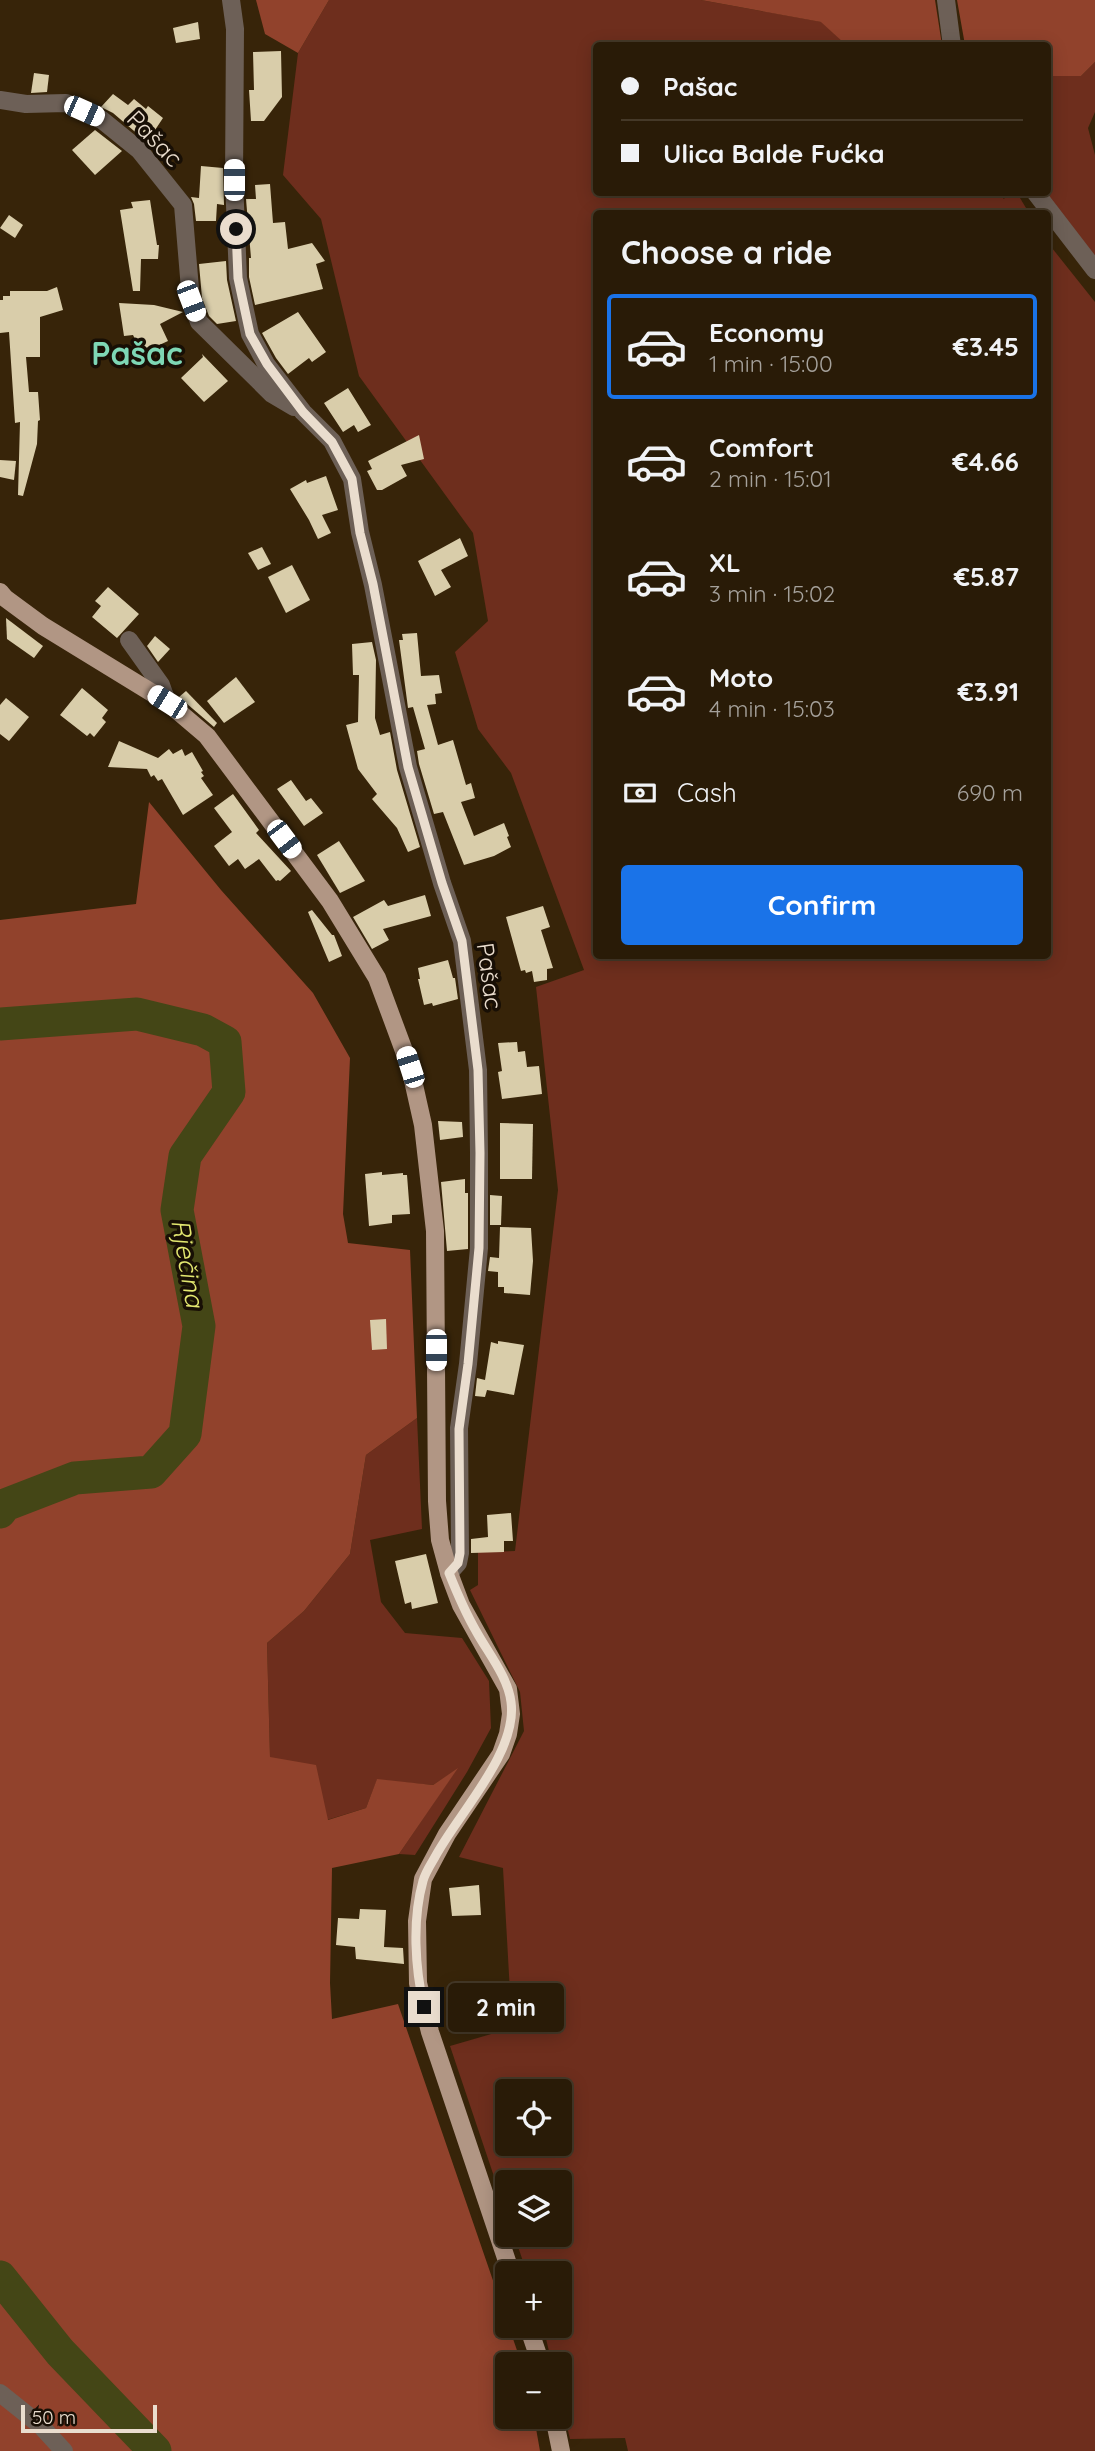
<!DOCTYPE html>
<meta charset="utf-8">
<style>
body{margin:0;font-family:Quicksand,sans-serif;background:#352815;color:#f1f3f6;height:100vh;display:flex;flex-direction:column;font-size:26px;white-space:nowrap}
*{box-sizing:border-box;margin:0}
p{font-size:23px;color:#a5a19b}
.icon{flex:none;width:38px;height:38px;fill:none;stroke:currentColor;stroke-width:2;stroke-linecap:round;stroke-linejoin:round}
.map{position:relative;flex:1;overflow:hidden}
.drawer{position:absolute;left:593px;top:210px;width:458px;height:749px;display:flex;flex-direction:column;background:#291b07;border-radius:7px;box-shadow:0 4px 18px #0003,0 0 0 2px #453928}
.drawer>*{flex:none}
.hud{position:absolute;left:593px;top:42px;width:458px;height:154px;border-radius:7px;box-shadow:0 4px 18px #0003,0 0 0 2px #453928;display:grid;align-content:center;height:154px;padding:0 28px;background:#291b07}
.tools{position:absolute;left:495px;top:2079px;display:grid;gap:14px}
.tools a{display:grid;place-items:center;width:77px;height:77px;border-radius:7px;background:#291b07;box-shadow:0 4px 18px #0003,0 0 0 2px #453928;font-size:35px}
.scale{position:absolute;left:21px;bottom:18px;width:136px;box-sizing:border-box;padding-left:7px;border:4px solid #eaddce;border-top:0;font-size:19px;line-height:24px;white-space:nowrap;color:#eaddce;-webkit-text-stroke:5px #180f05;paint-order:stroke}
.end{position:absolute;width:32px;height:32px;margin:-16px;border:9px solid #eaddce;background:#111;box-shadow:0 0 0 4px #111}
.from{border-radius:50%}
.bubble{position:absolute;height:49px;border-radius:7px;background:#291b07;box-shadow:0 4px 18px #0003,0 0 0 2px #453928;font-size:23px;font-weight:700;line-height:49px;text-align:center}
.car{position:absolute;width:21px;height:42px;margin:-21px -10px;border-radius:9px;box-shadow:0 0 5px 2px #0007;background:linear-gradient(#fff 24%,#345 0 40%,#fff 0 76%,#345 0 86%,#fff 0)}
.hud b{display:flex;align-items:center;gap:24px;height:66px;font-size:26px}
.hud b+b{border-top:2px solid #453928}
.hud i{width:18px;height:18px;background:#f1f3f6}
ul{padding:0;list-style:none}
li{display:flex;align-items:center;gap:21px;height:105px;margin:0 14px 10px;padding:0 14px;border:4px solid transparent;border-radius:7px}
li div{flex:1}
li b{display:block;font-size:26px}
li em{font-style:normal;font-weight:700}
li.current{border-color:#1a73e8}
li>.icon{width:63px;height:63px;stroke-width:1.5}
h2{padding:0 28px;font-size:32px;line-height:84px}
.pay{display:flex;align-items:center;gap:18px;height:77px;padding:0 28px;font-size:26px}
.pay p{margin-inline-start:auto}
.primary-button{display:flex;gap:14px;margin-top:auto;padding:14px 28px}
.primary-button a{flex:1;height:80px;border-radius:7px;background:#1a73e8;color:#fff;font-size:28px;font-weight:700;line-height:80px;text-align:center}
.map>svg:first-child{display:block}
</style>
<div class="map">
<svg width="1095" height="2451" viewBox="0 0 1095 2451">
<rect width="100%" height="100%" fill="#372409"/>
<g fill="#6e2e1d" fill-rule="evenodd">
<path d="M 329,0 L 701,0 L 822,22 L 846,45 L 597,46 L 597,192 L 997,192 L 1004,199 L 1008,193 L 1017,193 L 1029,213 L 597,214 L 597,956 L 1048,956 L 1048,243 L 1095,302 L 1095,2451 L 628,2451 L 625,2438 L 570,2439 L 560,2397 L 560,2364 L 552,2364 L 543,2326 L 560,2326 L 560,2273 L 527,2273 L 514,2235 L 560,2235 L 560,2182 L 508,2182 L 507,2215 L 450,2046 L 512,2028 L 503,1868 L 459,1857 L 524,1731 L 520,1692 L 470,1590 L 478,1585 L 478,1552 L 515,1551 L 558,1190 L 536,987 L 584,970 L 511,773 L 478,729 L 455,652 L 488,621 L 473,533 L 359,376 L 321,219 L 283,175 L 298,53 ZM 508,2091 L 560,2091 L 560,2144 L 508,2144 Z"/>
<path d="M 1095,62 L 1095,112 L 1088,128 L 1095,155 L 1095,256 L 1046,193 L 1048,192 L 1048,76 L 1081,76 Z"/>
<path d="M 417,1418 L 422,1529 L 370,1540 L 381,1602 L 405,1633 L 462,1638 L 489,1681 L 491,1728 L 467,1772 L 415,1855 L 399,1854 L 456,1770 L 433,1785 L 377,1780 L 366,1808 L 327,1820 L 270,1758 L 267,1643 L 304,1611 L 350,1554 L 366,1455 Z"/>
</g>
<g fill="#91422c">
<path d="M 256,0 L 329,0 L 298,53 L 265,34 Z"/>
<path d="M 701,0 L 935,0 L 942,45 L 846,45 L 821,22 Z"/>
<path d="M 957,0 L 1095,0 L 1095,62 L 1081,76 L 1048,76 L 1048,46 L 965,45 Z"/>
<path d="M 149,802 L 221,890 L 313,993 L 350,1058 L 343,1214 L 348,1243 L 410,1250 L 417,1418 L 366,1455 L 350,1554 L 304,1611 L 267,1643 L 270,1757 L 316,1765 L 328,1820 L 366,1808 L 377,1779 L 433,1785 L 458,1768 L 399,1854 L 332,1868 L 330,1983 L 332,2019 L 398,2004 L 521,2362 L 521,2364 L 508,2364 L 508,2417 L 534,2417 L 540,2451 L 0,2451 L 0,920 L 136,904 Z"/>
</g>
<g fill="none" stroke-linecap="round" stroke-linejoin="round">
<g stroke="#444616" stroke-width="33">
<path d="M 0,1024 L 137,1014 L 203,1030 L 225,1042 L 229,1092 L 185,1156 L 177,1210 L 199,1326 L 185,1434 L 151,1472 L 75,1478 L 5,1505 L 0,1512"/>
<path d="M 0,2277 L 60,2352 L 155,2451"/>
</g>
</g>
<g fill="#d9cdaa">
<path d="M 198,22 L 200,39 L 176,43 L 173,28 Z"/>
<path d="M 281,51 L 282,97 L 264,121 L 251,121 L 249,90 L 254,90 L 253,52 Z"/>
<path d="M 34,73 L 49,75 L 47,92 L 31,93 Z"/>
<path d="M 113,94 L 128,105 L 134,99 L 146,109 L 148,106 L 163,118 L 147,142 L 113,113 L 101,107 Z"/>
<path d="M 95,130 L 122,151 L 95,175 L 72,150 Z"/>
<path d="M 201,166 L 223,168 L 224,205 L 217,204 L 216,221 L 196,221 L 194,204 L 191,197 L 199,198 Z"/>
<path d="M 270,184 L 273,223 L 285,222 L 288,249 L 312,243 L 325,261 L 316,264 L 323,289 L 255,305 L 249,277 L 249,258 L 251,258 L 246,199 L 256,199 L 255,185 Z"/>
<path d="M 150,200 L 157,245 L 159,245 L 158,259 L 141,259 L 140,291 L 133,291 L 120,210 L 133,208 L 131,202 Z"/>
<path d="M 9,215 L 23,225 L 15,238 L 0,228 Z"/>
<path d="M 226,261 L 227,280 L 236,321 L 217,324 L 209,316 L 202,298 L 199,264 Z"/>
<path d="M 57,287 L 63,310 L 40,317 L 40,357 L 26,357 L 29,392 L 38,392 L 40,420 L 38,421 L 37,444 L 23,496 L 18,495 L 20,422 L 15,423 L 9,332 L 0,333 L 0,300 L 3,300 L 3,296 L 10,296 L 10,291 L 47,291 Z"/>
<path d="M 119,303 L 154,305 L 183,312 L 160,324 L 168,341 L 142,353 L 133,335 L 124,336 Z"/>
<path d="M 298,312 L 326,352 L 312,362 L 309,358 L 288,374 L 276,358 L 262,333 Z"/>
<path d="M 202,354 L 228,381 L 204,402 L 181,378 L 203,357 Z"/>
<path d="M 348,388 L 371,425 L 358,432 L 354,425 L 343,432 L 324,403 Z"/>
<path d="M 419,435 L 424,459 L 401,465 L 407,476 L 382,490 L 377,490 L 367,471 L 372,469 L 368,461 Z"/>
<path d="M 0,460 L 16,461 L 14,480 L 0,477 Z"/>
<path d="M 326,476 L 338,510 L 322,515 L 331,533 L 318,539 L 309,520 L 290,489 L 306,480 L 307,483 Z"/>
<path d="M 460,538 L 468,556 L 441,570 L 451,587 L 435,596 L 418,561 Z"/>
<path d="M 262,547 L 271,564 L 258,570 L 248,553 Z"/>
<path d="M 292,565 L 310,600 L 286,613 L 268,577 Z"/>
<path d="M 108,587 L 139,614 L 117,638 L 92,617 L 101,606 L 95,601 Z"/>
<path d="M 6,618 L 43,646 L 34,658 L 7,639 Z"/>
<path d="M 417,633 L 421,676 L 439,675 L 442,693 L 435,694 L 436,704 L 427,705 L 438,745 L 453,740 L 466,785 L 471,783 L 475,798 L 461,802 L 474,836 L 504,823 L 509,836 L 507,837 L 511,847 L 494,856 L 464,865 L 443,812 L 434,814 L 419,764 L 417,751 L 425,749 L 413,707 L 408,708 L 399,640 L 403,640 L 402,634 Z"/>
<path d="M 155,636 L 170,649 L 158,662 L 147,646 Z"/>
<path d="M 372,642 L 376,660 L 375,718 L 380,735 L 390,732 L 397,770 L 420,847 L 408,852 L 397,828 L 372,799 L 377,794 L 358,769 L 346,725 L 358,722 L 359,675 L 353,675 L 352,644 Z"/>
<path d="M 236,677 L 255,702 L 224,723 L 207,701 Z"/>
<path d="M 82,688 L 108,710 L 102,718 L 106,722 L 94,737 L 90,733 L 87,736 L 60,715 Z"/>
<path d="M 186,691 L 217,723 L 214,727 L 179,697 Z"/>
<path d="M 6,698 L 29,717 L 9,741 L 0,734 L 0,705 Z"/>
<path d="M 119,741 L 158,758 L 169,749 L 173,754 L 182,749 L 185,756 L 192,752 L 203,771 L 201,772 L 204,776 L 201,778 L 213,795 L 183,815 L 162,779 L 158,781 L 154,775 L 151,777 L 147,769 L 108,767 Z"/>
<path d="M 291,780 L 306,801 L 311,798 L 323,813 L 304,826 L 277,789 Z"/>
<path d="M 233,794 L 259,830 L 256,833 L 291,871 L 280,881 L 278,880 L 276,881 L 259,859 L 245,869 L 238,859 L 229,866 L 214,846 L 232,832 L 214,808 Z"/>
<path d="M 339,841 L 365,881 L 340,893 L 317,855 Z"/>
<path d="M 425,895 L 431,916 L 383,929 L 389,940 L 372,949 L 353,917 L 384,900 L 388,906 Z"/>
<path d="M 543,906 L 550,927 L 541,930 L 553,968 L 547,969 L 547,980 L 534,982 L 532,971 L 526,973 L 525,970 L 521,971 L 506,917 Z"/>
<path d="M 312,910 L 332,935 L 334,935 L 342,956 L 329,962 L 308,912 Z"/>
<path d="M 448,960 L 453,978 L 455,978 L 458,999 L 433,1006 L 432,1003 L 424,1005 L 418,979 L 420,979 L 418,968 Z"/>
<path d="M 517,1042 L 518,1052 L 525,1051 L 527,1067 L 539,1066 L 542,1094 L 502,1099 L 498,1072 L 502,1071 L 498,1043 Z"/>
<path d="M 438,1121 L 462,1122 L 463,1137 L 440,1140 Z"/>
<path d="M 500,1123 L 533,1124 L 532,1179 L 500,1179 Z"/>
<path d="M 382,1172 L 382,1175 L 403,1173 L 403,1175 L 407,1175 L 410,1214 L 392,1215 L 392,1223 L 369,1226 L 365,1174 Z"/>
<path d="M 465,1179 L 465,1193 L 468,1193 L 468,1249 L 447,1251 L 441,1182 Z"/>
<path d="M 490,1195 L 502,1196 L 501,1225 L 490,1225 Z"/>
<path d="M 500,1227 L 531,1228 L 533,1261 L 530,1295 L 504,1293 L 504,1287 L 498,1287 L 498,1272 L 488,1271 L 490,1257 L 499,1258 Z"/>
<path d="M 386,1319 L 387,1349 L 372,1350 L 370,1320 Z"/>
<path d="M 498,1341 L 524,1345 L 514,1395 L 487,1390 L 485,1397 L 475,1396 L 477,1378 L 485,1380 L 491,1342 L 498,1344 Z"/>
<path d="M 511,1513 L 513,1541 L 504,1541 L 504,1552 L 471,1553 L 471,1539 L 488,1537 L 487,1515 Z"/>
<path d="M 426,1554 L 438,1603 L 412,1609 L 411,1602 L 405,1604 L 395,1561 Z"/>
<path d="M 479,1885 L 481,1915 L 452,1916 L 449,1888 Z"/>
<path d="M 360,1909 L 386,1910 L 384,1947 L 403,1948 L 404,1964 L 356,1959 L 355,1947 L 336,1945 L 338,1918 L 359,1919 Z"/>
<path d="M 483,1984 L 494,2012 L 467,2020 L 459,1990 Z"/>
</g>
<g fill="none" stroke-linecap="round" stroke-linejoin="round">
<g stroke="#6d6057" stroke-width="18">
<path d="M 231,0 L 235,29 L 234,180 L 238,278 L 250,334 L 266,364 L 303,412 L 332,441 L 352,479 L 360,532 L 373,585 L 408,767 L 442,883 L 462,941 L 478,1070 L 479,1153 L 479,1248 L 468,1364 L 459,1428 L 460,1553 L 458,1563 L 449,1573"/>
<path d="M 946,0 L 952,46"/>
<path d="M 0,100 L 26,104 L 66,103 L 102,120 L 139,150 L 183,205 L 191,301 L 199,322 L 272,394 L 294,407"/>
<path d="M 1035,192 L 1095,270"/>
<path d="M 129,640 L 161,685 L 167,702"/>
<path d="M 0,2393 L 40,2425 L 64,2451"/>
</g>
<g stroke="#b19684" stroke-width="18">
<path d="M 0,592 L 5,598 L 43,626 L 167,702 L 207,736 L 330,901 L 377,978 L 410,1067 L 423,1125 L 435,1231 L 437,1501 L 440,1540 L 449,1573 L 461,1605 L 508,1689 L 511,1714 L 508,1734 L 501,1754 L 447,1834 L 423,1879 L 417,1921 L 418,1983 L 430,2032 L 511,2273"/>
<path d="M 528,2326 L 541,2364"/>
<path d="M 554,2417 L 561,2451"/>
</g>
</g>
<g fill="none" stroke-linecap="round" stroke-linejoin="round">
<path stroke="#eaddce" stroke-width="9" d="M 236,229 L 238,278 L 250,334 L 267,364 L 303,412 L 332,442 L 352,479 L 360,533 L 373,584 L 408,767 L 442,883 L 462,941 L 478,1070 L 480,1153 L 479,1248 L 468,1364 L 459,1429 L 460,1553 L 458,1563 L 449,1573 C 457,1593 465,1612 476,1631 C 488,1653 508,1677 511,1702 C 518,1752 458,1814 435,1857 C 431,1864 425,1873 423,1881 C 412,1920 415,1968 424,2007"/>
</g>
<g text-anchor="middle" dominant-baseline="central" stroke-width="7" stroke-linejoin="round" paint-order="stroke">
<g font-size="24" fill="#eaddce" stroke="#180f05">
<text transform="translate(155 138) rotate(46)">Pašac</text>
<text transform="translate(490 976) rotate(82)">Pašac</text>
</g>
<g font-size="26" font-style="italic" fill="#e3e770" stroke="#180f05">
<text transform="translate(188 1263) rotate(80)">Rječina</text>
</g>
<g font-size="32" font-weight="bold" fill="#7ed7b5" stroke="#180f05">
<text x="137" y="353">Pašac</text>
</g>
</g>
</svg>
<div class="tools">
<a><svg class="icon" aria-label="locate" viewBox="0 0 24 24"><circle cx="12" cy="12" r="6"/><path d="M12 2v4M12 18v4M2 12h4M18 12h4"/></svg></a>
<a><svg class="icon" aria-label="layers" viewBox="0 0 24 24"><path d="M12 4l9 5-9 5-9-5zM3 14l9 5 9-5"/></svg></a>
<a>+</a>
<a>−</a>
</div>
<div class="scale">50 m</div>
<i class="end from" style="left:236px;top:229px"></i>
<i class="end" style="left:424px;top:2007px"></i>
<div class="bubble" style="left:448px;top:1983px;width:116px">2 min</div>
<i class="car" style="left:84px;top:111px;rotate:114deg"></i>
<i class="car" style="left:234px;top:180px;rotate:0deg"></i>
<i class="car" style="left:191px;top:301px;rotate:159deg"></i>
<i class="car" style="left:167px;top:702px;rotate:302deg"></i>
<i class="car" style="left:284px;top:839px;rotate:143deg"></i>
<i class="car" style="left:410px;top:1067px;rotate:342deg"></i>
<i class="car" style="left:436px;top:1350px;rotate:180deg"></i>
<div class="hud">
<b><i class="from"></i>Pašac</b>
<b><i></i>Ulica Balde Fućka</b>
</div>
<section class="drawer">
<h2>Choose a ride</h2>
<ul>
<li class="current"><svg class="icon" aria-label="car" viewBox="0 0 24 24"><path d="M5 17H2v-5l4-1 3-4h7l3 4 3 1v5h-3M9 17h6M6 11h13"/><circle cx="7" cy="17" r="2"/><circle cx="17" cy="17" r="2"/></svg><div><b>Economy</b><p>1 min · 15:00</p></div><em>€3.45</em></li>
<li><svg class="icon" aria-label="car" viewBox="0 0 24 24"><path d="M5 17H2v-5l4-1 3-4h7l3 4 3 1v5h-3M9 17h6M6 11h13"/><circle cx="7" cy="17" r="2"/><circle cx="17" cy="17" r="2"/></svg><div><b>Comfort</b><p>2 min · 15:01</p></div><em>€4.66</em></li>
<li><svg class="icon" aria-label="car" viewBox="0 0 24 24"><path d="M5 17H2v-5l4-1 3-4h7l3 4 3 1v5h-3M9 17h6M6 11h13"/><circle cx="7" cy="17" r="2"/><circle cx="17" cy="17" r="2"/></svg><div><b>XL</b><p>3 min · 15:02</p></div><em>€5.87</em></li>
<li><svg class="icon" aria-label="car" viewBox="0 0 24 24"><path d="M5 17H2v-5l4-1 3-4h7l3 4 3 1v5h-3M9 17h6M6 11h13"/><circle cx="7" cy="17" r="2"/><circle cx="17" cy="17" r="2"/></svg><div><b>Moto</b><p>4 min · 15:03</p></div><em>€3.91</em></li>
</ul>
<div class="pay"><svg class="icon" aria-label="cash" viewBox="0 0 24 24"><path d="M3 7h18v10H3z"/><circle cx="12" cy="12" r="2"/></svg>Cash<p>690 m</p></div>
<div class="primary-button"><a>Confirm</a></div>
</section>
</div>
